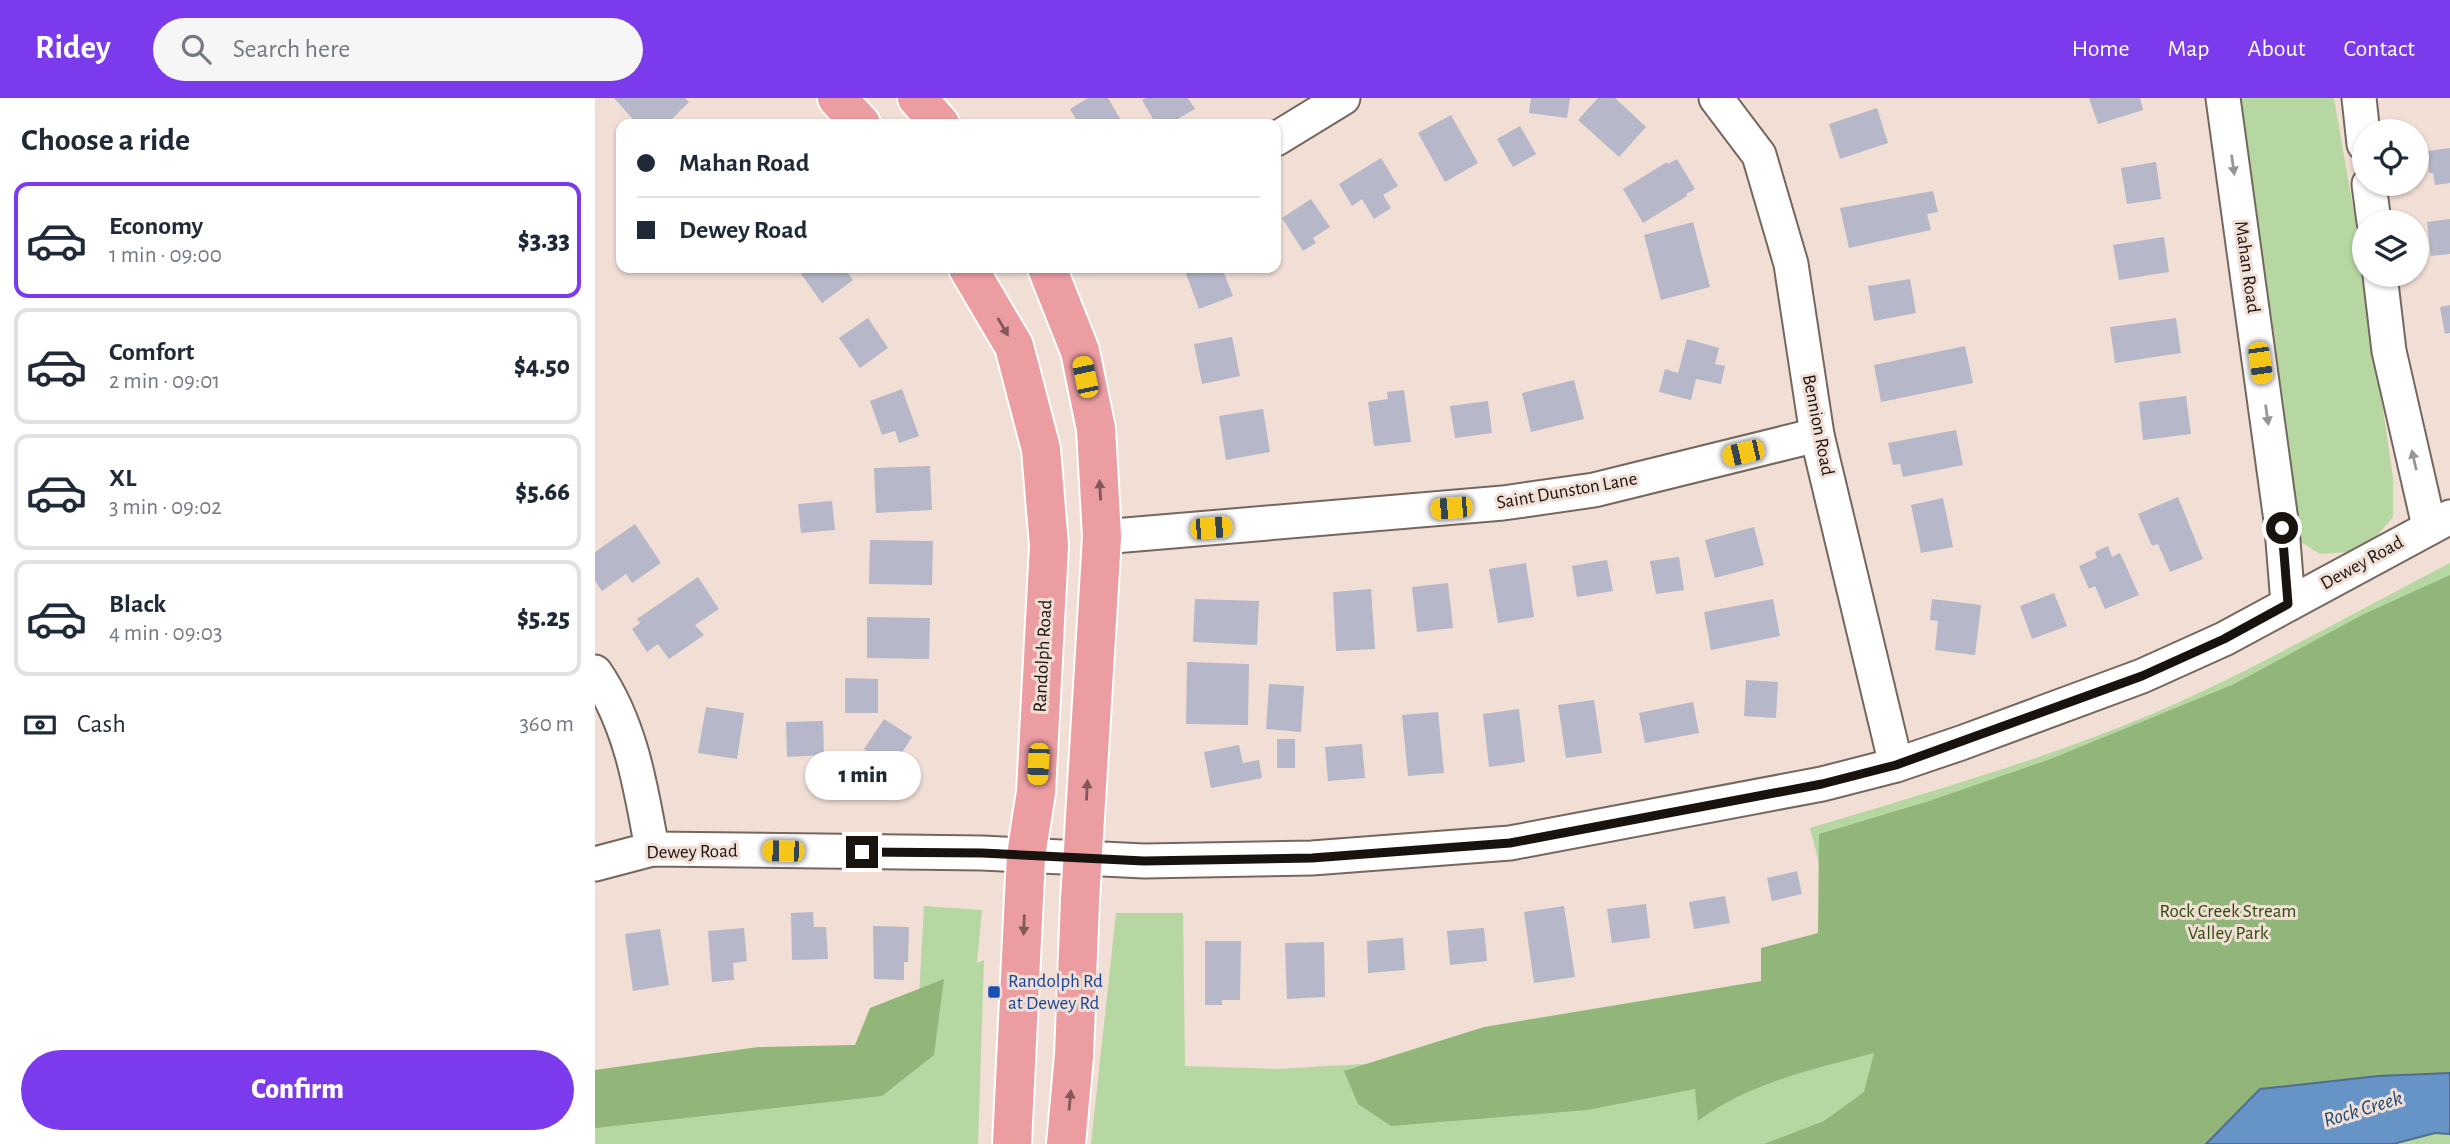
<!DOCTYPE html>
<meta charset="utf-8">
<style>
body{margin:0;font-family:"Alegreya Sans",sans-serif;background:#f6f6f7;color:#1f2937;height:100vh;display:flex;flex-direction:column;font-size:26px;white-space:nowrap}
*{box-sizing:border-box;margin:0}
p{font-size:23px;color:#747a83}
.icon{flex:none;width:38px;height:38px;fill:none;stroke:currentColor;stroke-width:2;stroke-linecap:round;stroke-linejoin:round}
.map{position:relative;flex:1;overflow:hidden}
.side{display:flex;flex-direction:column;background:#fff;width:595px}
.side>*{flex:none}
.guide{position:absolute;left:21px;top:21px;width:665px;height:154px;border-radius:14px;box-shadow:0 2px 5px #0004;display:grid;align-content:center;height:154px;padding:0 21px;background:#fff}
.controls{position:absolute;left:1757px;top:21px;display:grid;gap:14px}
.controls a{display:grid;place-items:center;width:77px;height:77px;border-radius:50%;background:#fff;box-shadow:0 2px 5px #0004;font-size:35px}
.end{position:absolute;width:32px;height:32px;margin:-16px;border:9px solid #191310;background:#fff;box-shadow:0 0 0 4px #fff}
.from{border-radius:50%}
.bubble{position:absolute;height:49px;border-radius:24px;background:#fff;box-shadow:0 2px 5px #0004;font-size:23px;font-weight:800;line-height:49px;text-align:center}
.car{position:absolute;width:21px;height:42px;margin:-21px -10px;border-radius:9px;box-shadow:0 0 5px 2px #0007;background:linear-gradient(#f5c518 24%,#345 0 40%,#f5c518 0 76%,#345 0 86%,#f5c518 0)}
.guide b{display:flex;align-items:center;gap:24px;height:66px;font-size:26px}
.guide b+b{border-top:2px solid #e0e1e3}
.guide i{width:18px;height:18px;background:#1f2937}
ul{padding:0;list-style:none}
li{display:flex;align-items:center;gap:21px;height:116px;margin:0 14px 10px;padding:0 7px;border:4px solid #e0e1e3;border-radius:14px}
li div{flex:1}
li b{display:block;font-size:26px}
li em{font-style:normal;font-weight:800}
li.current{border-color:#7c3aed}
li>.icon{width:63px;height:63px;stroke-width:1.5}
h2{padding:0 21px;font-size:32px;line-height:84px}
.pay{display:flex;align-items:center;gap:18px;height:77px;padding:0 21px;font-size:26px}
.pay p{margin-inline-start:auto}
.cta{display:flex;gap:14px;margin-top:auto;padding:14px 21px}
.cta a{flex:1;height:80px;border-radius:42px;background:#7c3aed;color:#fff;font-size:28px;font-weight:800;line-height:80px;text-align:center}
header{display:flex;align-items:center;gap:42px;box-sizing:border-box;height:98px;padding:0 35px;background:#7c3aed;color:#fff}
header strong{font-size:33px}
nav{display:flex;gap:38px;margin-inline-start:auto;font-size:24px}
.search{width:490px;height:63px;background:#f6f6f7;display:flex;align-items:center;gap:18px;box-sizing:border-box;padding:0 24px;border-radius:38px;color:#747a83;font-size:26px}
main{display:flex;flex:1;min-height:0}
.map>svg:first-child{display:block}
</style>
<header>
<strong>Ridey</strong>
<div class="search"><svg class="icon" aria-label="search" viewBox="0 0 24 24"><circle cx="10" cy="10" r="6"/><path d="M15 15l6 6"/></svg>Search here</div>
<nav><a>Home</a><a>Map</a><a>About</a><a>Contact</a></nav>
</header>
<main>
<section class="side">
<h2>Choose a ride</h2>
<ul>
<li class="current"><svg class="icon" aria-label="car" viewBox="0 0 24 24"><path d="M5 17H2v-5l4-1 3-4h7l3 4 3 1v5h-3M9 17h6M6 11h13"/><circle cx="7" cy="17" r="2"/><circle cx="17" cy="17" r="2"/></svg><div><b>Economy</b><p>1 min · 09:00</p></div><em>$3.33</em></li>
<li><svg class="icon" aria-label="car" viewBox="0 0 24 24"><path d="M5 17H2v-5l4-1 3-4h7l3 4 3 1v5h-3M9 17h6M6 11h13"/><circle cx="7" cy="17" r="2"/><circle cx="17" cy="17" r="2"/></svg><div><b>Comfort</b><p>2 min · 09:01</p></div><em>$4.50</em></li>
<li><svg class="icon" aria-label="car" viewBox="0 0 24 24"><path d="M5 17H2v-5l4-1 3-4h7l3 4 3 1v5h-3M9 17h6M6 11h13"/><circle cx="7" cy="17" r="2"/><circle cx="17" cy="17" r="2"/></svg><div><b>XL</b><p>3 min · 09:02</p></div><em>$5.66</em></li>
<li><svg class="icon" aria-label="car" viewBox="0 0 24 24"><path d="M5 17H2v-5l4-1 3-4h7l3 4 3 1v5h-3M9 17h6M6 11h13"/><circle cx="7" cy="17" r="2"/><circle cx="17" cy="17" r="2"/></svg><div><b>Black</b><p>4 min · 09:03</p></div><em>$5.25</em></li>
</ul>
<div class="pay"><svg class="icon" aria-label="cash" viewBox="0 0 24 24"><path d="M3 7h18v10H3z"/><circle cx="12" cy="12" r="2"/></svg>Cash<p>360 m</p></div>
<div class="cta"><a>Confirm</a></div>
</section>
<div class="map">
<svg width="1855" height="1046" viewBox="0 0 1855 1046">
<rect width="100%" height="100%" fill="#f1dfd5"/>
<g fill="#b6d7a2">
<path d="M 1643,0 L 1739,0 L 1762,132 L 1798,380 L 1798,419 L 1781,439 L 1752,454 L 1725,456 L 1703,442 L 1654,57 Z"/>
<path d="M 1855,465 L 1855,1046 L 496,1046 L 521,815 L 588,815 L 590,968 L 683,971 L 819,963 L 1254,882 L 1215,730 C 1347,690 1481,653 1606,594 C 1690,554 1772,508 1855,465 Z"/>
<path d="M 329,808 L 387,812 L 382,865 L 389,862 L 383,1046 L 0,1046 L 0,991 L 320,972 Z"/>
</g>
<g fill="#92b67a">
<path d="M 1855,477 L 1855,975 L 1783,978 L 1666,991 L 1611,1046 L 1169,1046 L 1229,1023 L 1269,994 L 1279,955 C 1219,971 1153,985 1103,1023 L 1100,991 L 992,1012 L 796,1028 L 763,1006 L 749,973 L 889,929 L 1166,883 L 1166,850 L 1223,835 L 1224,736 L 1334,703 L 1453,662 L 1637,587 L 1769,516 Z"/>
<path d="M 349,881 L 339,957 L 287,998 L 0,1030 L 0,972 L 163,949 L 260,947 L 275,910 Z"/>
</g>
<path fill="#6694c7" stroke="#4f6d90" stroke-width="2" d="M 1855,975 L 1855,1036 L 1840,1035 L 1798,1046 L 1611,1046 L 1665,991 L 1783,978 Z"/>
<g fill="#b6b7c8">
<path d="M 19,0 L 90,0 L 94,4 L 72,26 L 42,26 Z"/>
<path d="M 493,0 L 513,0 L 528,26 L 484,26 L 475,11 Z"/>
<path d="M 551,0 L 593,0 L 600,11 L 574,26 L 561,26 L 547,2 Z"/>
<path d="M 936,0 L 975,0 L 972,20 L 934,15 Z"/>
<path d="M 1003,0 L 1020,0 L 1051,29 L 1024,59 L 983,22 Z"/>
<path d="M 1494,0 L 1545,0 L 1548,12 L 1503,26 Z"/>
<path d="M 1282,10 L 1293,45 L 1245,61 L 1234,26 Z"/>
<path d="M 856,17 L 883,65 L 850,84 L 823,35 Z"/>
<path d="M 925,28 L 941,56 L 918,69 L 902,41 Z"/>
<path d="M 1855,50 L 1855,85 L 1840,87 L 1838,75 L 1834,75 L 1833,53 Z"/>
<path d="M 786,60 L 803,88 L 788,97 L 796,110 L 779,121 L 767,101 L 757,108 L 744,86 Z"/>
<path d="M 1082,61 L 1100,91 L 1091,96 L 1092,98 L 1048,125 L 1028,91 L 1072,64 L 1073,66 Z"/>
<path d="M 1561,64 L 1566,101 L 1532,106 L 1526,70 Z"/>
<path d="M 1338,93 L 1343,114 L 1332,116 L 1336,132 L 1254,150 L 1245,110 Z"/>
<path d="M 716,101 L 735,129 L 718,140 L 721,145 L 708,153 L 687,120 Z"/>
<path d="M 1855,121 L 1855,156 L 1836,158 L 1832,124 Z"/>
<path d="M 1098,124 L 1115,189 L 1066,202 L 1049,137 Z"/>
<path d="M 1569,139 L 1574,174 L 1524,182 L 1518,147 Z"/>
<path d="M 214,170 L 249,170 L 258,182 L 227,205 L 206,176 Z"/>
<path d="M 599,170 L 627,170 L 638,198 L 604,211 L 590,173 Z"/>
<path d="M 1315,181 L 1321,215 L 1279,223 L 1273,188 Z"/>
<path d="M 1855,207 L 1855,235 L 1850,236 L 1845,209 Z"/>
<path d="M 273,220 L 293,250 L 265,270 L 244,240 Z"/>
<path d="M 1581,220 L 1586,255 L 1520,265 L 1515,229 Z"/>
<path d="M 637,239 L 645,278 L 607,286 L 599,246 Z"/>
<path d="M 1092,241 L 1124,250 L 1120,266 L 1130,268 L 1126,286 L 1101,281 L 1096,302 L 1064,294 L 1070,271 L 1083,275 Z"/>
<path d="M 1370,248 L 1378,285 L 1286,304 L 1279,267 Z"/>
<path d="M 979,282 L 989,321 L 936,334 L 927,295 Z"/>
<path d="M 307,291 L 324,338 L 304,345 L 300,333 L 287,337 L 275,303 Z"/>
<path d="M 809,292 L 816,344 L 779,348 L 773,304 L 793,301 L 792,294 Z"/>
<path d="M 1591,298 L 1596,336 L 1548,342 L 1544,304 Z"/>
<path d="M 893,303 L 897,335 L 860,340 L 855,308 Z"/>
<path d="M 668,311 L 675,354 L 631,362 L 624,318 Z"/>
<path d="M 1361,332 L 1368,367 L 1308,379 L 1305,366 L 1298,367 L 1293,345 Z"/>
<path d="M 335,368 L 337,412 L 281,415 L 279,370 Z"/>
<path d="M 1583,399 L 1608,461 L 1575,474 L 1563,446 L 1557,448 L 1543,416 Z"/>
<path d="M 1348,400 L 1358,449 L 1326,455 L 1316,407 Z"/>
<path d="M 237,403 L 240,432 L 206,435 L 203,406 Z"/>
<path d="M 40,426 L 66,465 L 37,485 L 31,476 L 7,493 L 0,483 L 0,454 Z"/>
<path d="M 1159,429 L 1169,467 L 1120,480 L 1110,442 Z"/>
<path d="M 275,442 L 338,443 L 337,487 L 274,486 Z"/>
<path d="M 1513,448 L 1517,459 L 1525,455 L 1544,497 L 1510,511 L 1500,488 L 1494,491 L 1484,468 L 1502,460 L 1500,454 Z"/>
<path d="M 1084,459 L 1089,492 L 1061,496 L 1055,463 Z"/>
<path d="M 1012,462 L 1018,493 L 982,499 L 977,468 Z"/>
<path d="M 931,465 L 939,519 L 903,525 L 894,471 Z"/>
<path d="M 103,479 L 124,511 L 100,527 L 109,537 L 74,561 L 63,546 L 52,554 L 37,531 L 45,525 L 42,521 Z"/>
<path d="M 853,485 L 858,530 L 822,534 L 817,489 Z"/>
<path d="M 776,491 L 780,551 L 741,553 L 738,494 Z"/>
<path d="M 1459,495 L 1472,528 L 1437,541 L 1425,508 Z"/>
<path d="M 600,501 L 664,503 L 662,547 L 598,544 Z"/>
<path d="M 1178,501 L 1185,538 L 1116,552 L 1109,514 Z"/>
<path d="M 1337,501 L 1386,507 L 1380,557 L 1340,552 L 1343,523 L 1335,522 Z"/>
<path d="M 272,519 L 335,520 L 334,561 L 272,560 Z"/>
<path d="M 592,564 L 654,566 L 653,627 L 591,626 Z"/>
<path d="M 250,580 L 283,581 L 283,615 L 250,615 Z"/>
<path d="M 1151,582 L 1183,584 L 1181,620 L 1149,618 Z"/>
<path d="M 674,586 L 709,588 L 706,634 L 671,631 Z"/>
<path d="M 999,602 L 1007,655 L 971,660 L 963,607 Z"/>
<path d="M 1098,604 L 1104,635 L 1050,645 L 1044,615 Z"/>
<path d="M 111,609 L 149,615 L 142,661 L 103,655 Z"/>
<path d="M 924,611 L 930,664 L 894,669 L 888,616 Z"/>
<path d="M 843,614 L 849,675 L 813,678 L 807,617 Z"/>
<path d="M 289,621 L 317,639 L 297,670 L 269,651 Z"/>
<path d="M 228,623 L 229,657 L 192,659 L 191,624 Z"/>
<rect x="682" y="641" width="18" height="29"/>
<path d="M 767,646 L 770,680 L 733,683 L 730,649 Z"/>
<path d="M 644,647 L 648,665 L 664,662 L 667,680 L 616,690 L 609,654 Z"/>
<path d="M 1202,773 L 1207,796 L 1177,803 L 1172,780 Z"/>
<path d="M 1130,798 L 1135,825 L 1099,831 L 1094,804 Z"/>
<path d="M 1051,806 L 1055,840 L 1017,845 L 1012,811 Z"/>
<path d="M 969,808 L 980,879 L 939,885 L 929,814 Z"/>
<path d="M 218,814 L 219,829 L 231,829 L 233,861 L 197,862 L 196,815 Z"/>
<path d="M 278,828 L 314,829 L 313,864 L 309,864 L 309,882 L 279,881 Z"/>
<path d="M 149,830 L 152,863 L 138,865 L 139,882 L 117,884 L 113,833 Z"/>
<path d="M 889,830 L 892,863 L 855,867 L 852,833 Z"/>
<path d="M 65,831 L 74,887 L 38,893 L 30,836 Z"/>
<path d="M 808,840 L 810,872 L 773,875 L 772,843 Z"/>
<path d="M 610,843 L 646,843 L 645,902 L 627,902 L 627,907 L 610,907 Z"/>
<path d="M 729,844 L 730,899 L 692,901 L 690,845 Z"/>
</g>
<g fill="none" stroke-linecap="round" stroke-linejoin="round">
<g stroke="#76675e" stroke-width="37">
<g id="minor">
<path d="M 1121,0 L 1164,57 L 1196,166 L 1222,337 L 1301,667"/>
<path d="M 1628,0 L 1687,430 L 1693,506"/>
<path d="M 1764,0 L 1769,46"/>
<path d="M 681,41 L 748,0"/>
<path d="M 1774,86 L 1779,124"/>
<path d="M 1785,177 L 1794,253 L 1834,428"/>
<path d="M 507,439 L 908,405 L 999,392 L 1222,337"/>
<path d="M 0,574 C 36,626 46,690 57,751"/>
<path d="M 0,766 L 57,751 L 387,755 L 549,763 L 717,760 L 915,745 L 1227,686 L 1301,667 L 1366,645 L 1547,578 L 1629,541 L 1855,419"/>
</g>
</g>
<g stroke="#fff" stroke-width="42">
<g id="major">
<path d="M 242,0 L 266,26"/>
<path d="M 322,0 L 345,26"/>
<path d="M 373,170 L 419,248 L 446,351 L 454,448 L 441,694 L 431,758 L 417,1046"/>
<path d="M 452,170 L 485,253 L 501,331 L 507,439 L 485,802 L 479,958 L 471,1046"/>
</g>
</g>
<use href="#minor" stroke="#fff" stroke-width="33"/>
<use href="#major" stroke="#eb9da2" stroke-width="38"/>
</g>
<defs><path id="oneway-solid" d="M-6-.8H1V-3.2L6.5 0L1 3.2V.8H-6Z" transform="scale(1.75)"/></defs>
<g fill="#989593">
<use href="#oneway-solid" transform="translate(1638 67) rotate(82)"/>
<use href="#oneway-solid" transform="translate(1672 317) rotate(82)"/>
<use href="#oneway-solid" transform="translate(1819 362) rotate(-103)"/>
</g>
<g fill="#825859">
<use href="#oneway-solid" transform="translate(408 229) rotate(60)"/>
<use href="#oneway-solid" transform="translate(505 392) rotate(-93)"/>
<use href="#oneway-solid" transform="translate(492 692) rotate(-87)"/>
<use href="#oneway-solid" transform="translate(429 827) rotate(92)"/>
<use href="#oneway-solid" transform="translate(475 1002) rotate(-85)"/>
</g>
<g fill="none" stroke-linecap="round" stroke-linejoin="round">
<path stroke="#191310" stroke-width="9" d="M 267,754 L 387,755 L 549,763 L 717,760 L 915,745 L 1227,686 L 1301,667 L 1547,578 L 1629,541 L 1693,506 L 1687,430"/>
</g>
<rect fill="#1a4fb4" stroke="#f1dfd5" stroke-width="2.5" x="392" y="887" width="14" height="14" rx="3.5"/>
<g text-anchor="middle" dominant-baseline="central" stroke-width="6" stroke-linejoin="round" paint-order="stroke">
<g font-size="19" fill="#191310" stroke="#f1dfd5">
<text transform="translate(1652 169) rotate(82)">Mahan Road</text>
<text transform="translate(1223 327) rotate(79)">Bennion Road</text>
<text transform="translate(972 393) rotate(-10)">Saint Dunston Lane</text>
<text transform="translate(1767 465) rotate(-29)">Dewey Road</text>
<text transform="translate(448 558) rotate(-87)">Randolph Road</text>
<text transform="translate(97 754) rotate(-1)">Dewey Road</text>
</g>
<g font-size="19" fill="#2a4b0b" stroke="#f1dfd5">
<text x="1633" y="813">Rock Creek Stream<tspan x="1633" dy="22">Valley Park</tspan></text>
</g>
<g font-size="19" fill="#164399" stroke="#f1dfd5" text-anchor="start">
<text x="413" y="883">Randolph Rd<tspan x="413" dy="22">at Dewey Rd</tspan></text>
</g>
<g font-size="21" font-style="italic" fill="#174878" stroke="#f1dfd5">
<text transform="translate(1768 1011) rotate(-17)">Rock Creek</text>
</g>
</g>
</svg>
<div class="controls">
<a><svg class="icon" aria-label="locate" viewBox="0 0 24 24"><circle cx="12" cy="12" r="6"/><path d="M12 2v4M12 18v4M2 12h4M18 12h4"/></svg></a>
<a><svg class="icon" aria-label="layers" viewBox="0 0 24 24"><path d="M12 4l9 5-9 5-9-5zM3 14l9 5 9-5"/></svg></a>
</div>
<i class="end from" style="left:1687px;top:430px"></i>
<i class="end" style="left:267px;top:754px"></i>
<div class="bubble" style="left:210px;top:653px;width:116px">1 min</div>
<i class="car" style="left:1665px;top:265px;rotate:172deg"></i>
<i class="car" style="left:490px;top:279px;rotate:348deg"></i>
<i class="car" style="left:1148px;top:355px;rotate:257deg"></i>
<i class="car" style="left:856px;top:410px;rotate:265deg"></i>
<i class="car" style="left:616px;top:430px;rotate:85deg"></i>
<i class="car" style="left:443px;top:666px;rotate:183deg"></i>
<i class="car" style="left:188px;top:753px;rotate:271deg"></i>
<div class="guide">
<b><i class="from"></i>Mahan Road</b>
<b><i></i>Dewey Road</b>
</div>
</div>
</main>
